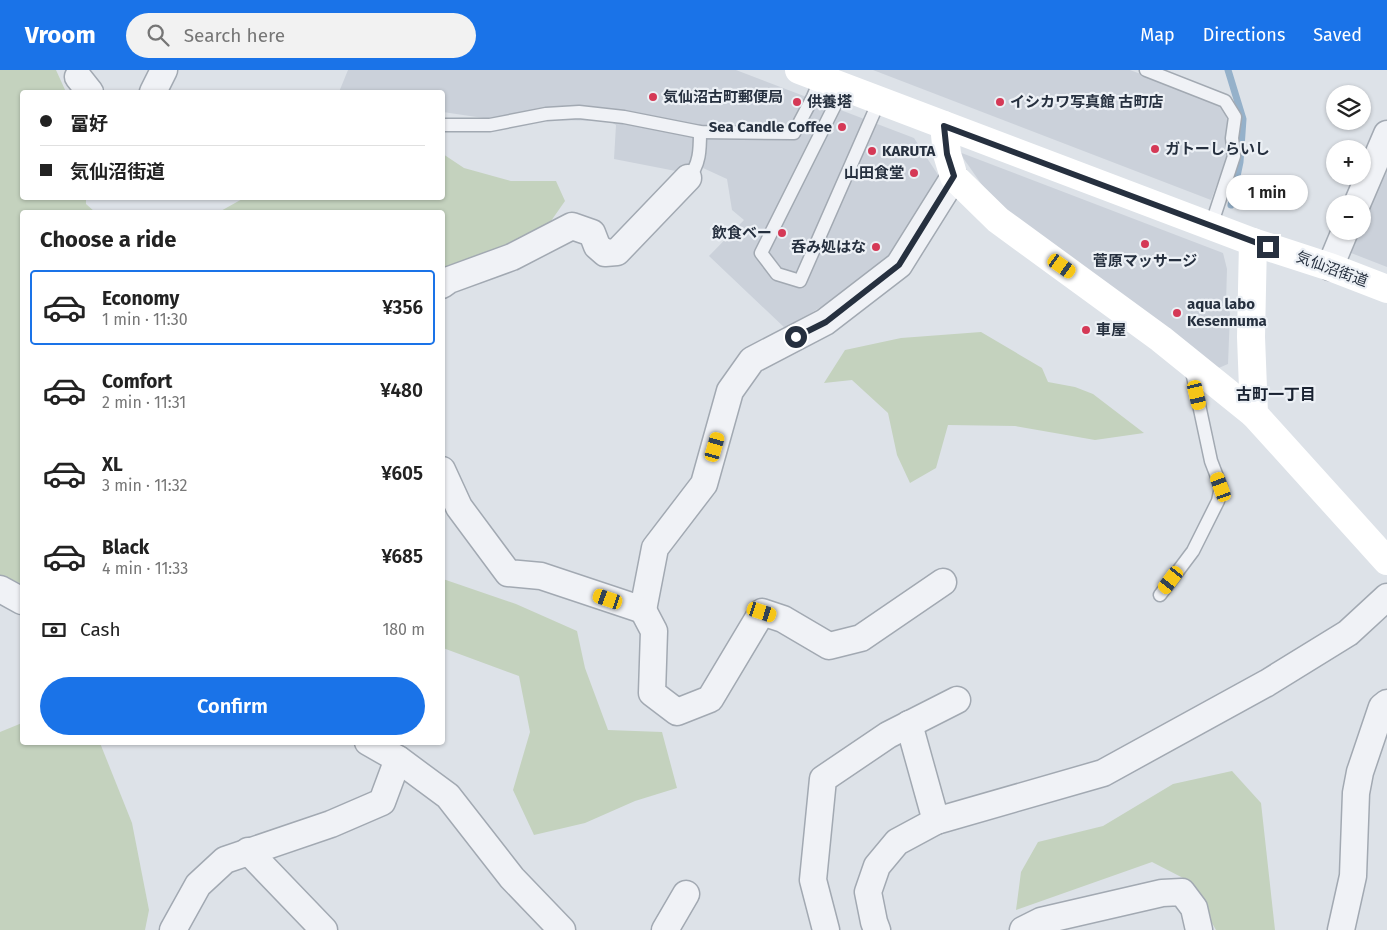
<!DOCTYPE html>
<meta charset="utf-8">
<style>
body{margin:0;font-family:"Fira Sans","Noto Sans JP",sans-serif;background:#f2f2f2;color:#222;height:100vh;display:flex;flex-direction:column;font-size:19px;white-space:nowrap}
*{box-sizing:border-box;margin:0}
p{font-size:16px;color:#767676}
.icon{flex:none;width:28px;height:28px;fill:none;stroke:currentColor;stroke-width:2;stroke-linecap:round;stroke-linejoin:round}
.map{position:relative;flex:1;overflow:hidden}
.details{position:absolute;left:20px;top:140px;width:425px;height:535px;display:flex;flex-direction:column;background:#fff;border-radius:5px;box-shadow:0 1px 4px #0004}
.details>*{flex:none}
.top-card{position:absolute;left:20px;top:20px;width:425px;height:110px;border-radius:5px;box-shadow:0 1px 4px #0004;display:grid;align-content:center;height:110px;padding:0 20px;background:#fff}
.buttons{position:absolute;left:1326px;top:15px;display:grid;gap:10px}
.buttons a{display:grid;place-items:center;width:45px;height:45px;border-radius:50%;background:#fff;box-shadow:0 1px 4px #0004;font-size:25px}
.end{position:absolute;width:22px;height:22px;margin:-11px;border:6px solid #26303f;background:#fff;box-shadow:0 0 0 2px #fff}
.from{border-radius:50%}
.bubble{position:absolute;height:35px;border-radius:18px;background:#fff;box-shadow:0 1px 4px #0004;font-size:16px;font-weight:600;line-height:35px;text-align:center}
.car{position:absolute;width:15px;height:30px;margin:-15px -8px;border-radius:6px;box-shadow:0 0 4px 1px #0007;background:linear-gradient(#f5c518 24%,#345 0 40%,#f5c518 0 76%,#345 0 86%,#f5c518 0)}
.top-card b{display:flex;align-items:center;gap:18px;height:48px;font-size:19px}
.top-card b+b{border-top:1px solid #e0e0e0}
.top-card i{width:12px;height:12px;background:#222}
ul{padding:0;list-style:none}
li{display:flex;align-items:center;gap:15px;height:75px;margin:0 10px 8px;padding:0 10px;border:2px solid transparent;border-radius:5px}
li div{flex:1}
li b{display:block;font-size:19px}
li em{font-style:normal;font-weight:600}
li.selected{border-color:#1a73e8}
li>.icon{width:45px;height:45px;stroke-width:1.5}
h2{padding:0 20px;font-size:22px;line-height:60px}
.pay{display:flex;align-items:center;gap:12px;height:55px;padding:0 20px;font-size:19px}
.pay p{margin-inline-start:auto}
.action{display:flex;gap:10px;margin-top:auto;padding:10px 20px}
.action a{flex:1;height:58px;border-radius:30px;background:#1a73e8;color:#fff;font-size:20px;font-weight:600;line-height:58px;text-align:center}
header{display:flex;align-items:center;gap:30px;box-sizing:border-box;height:70px;padding:0 25px;background:#1a73e8;color:#fff}
header strong{font-size:24px}
nav{display:flex;gap:28px;margin-inline-start:auto;font-size:18px}
.search{width:350px;height:45px;background:#f2f2f2;display:flex;align-items:center;gap:12px;box-sizing:border-box;padding:0 18px;border-radius:28px;color:#767676;font-size:19px}
.map>svg:first-child{display:block}
</style>
<header>
<strong>Vroom</strong>
<div class="search"><svg class="icon" aria-label="search" viewBox="0 0 24 24"><circle cx="10" cy="10" r="6"/><path d="M15 15l6 6"/></svg>Search here</div>
<nav><a>Map</a><a>Directions</a><a>Saved</a></nav>
</header>
<div class="map">
<svg width="1387" height="860" viewBox="0 0 1387 860">
<rect width="100%" height="100%" fill="#dde2e8"/>
<g fill="#cbd1da">
<path d="M 348,0 L 736,0 L 914,68 L 944,114 L 893,191 L 786,259 L 709,186 L 744,150 L 732,140 L 727,109 L 703,98 L 686,103 L 614,89 L 616,55 L 609,51 L 490,49 L 443,42 L 442,22 L 339,22 Z"/>
<path d="M 873,0 L 1130,0 L 1223,35 L 1228,53 L 1228,84 L 1211,130 Z"/>
<path d="M 959,82 L 1223,183 L 1227,199 L 1226,233 L 1230,243 L 1228,294 L 1214,300 L 1003,145 Z"/>
<path d="M 1387,89 L 1387,197 L 1346,181 L 1355,161 L 1362,161 L 1363,143 Z"/>
</g>
<g fill="#c4d2be">
<path d="M 0,0 L 56,0 L 66,22 L 22,22 L 22,128 L 86,128 L 86,134 L 95,142 L 22,142 L 22,514 L 0,505 Z"/>
<path d="M 443,84 L 464,98 L 511,111 L 556,111 L 565,131 L 544,161 L 443,203 L 442,142 L 219,142 L 244,128 L 442,128 Z"/>
<path d="M 981,262 L 1042,298 L 1048,312 L 1075,317 L 1093,324 L 1144,363 L 1095,370 L 1015,356 L 948,355 L 936,398 L 910,413 L 897,385 L 888,343 L 852,310 L 824,313 L 845,280 L 901,268 Z"/>
<path d="M 443,509 L 516,534 L 577,561 L 585,598 L 608,660 L 662,662 L 677,718 L 635,731 L 585,753 L 534,765 L 513,720 L 530,662 L 519,606 L 443,578 Z"/>
<path d="M 22,653 L 22,672 L 100,673 L 132,753 L 149,840 L 145,860 L 0,860 L 0,662 Z"/>
<path d="M 1232,701 L 1261,733 L 1275,860 L 1216,860 L 1187,810 L 1152,792 L 1016,840 L 1021,802 L 1038,772 L 1103,756 L 1173,714 Z"/>
</g>
<g fill="none" stroke-linecap="round" stroke-linejoin="round">
<path stroke="#95b1ca" stroke-width="7" d="M 1228,0 L 1243,49 L 1240,92 L 1231,135"/>
<g stroke="#a2a9b2" stroke-width="15">
<g id="lane">
<path d="M 1146,0 L 1225,31 L 1235,47 L 1232,68 L 1234,86 L 1211,156"/>
<path d="M 844,17 L 761,183 L 777,204 L 800,211 L 879,31"/>
<path d="M 442,55 L 490,55 L 546,44 L 579,42 L 624,47 L 700,62 L 794,63 L 813,27 L 821,8"/>
<path d="M 688,108 C 700,95 700,79 700,62"/>
<path d="M 1160,525 L 1193,481 L 1218,431 L 1221,417 L 1211,391 L 1191,297"/>
</g>
</g>
<g stroke="#a2a9b2" stroke-width="29">
<g id="street">
<path d="M 78,7 L 90,22"/>
<path d="M 153,22 L 164,0"/>
<path d="M 1357,134 L 1387,64"/>
<path d="M 1330,197 L 1345,161"/>
<path d="M 442,215 L 449,210 L 512,187 L 572,156 L 592,163 L 597,176 L 605,183 L 617,182 L 688,108"/>
<path d="M 442,400 L 459,437 L 508,503 L 541,506 L 643,540 L 655,478 L 704,414 L 730,321 L 752,290 L 825,252 L 899,195 L 954,107"/>
<path d="M 0,519 L 22,531"/>
<path d="M 643,540 L 654,561 L 652,623 L 677,642 L 710,629 L 762,542 L 783,549 L 829,576 L 861,568 L 943,512"/>
<path d="M 909,654 L 936,751"/>
<path d="M 398,689 L 448,726 L 512,808 L 562,860"/>
<path d="M 248,781 L 324,860"/>
<path d="M 173,860 L 198,815 L 225,790 L 331,754 L 382,732 L 398,689 L 368,672"/>
<path d="M 665,860 L 686,824"/>
<path d="M 826,860 L 813,810 L 823,709 L 888,665 L 957,630"/>
<path d="M 877,860 L 874,852 L 868,822 L 877,796 L 897,772 L 936,751 L 1103,703 L 1267,613 L 1348,563 L 1387,527"/>
<path d="M 1023,860 L 1041,851 L 1162,823 L 1182,822 L 1194,838 L 1199,860"/>
<path d="M 1341,860 L 1353,806 L 1356,723 L 1360,702 L 1382,637 L 1387,633"/>
</g>
</g>
<use href="#lane" stroke="#f0f2f6" stroke-width="12"/>
<use href="#street" stroke="#f0f2f6" stroke-width="26"/>
<g stroke="#fff" stroke-width="28">
<path d="M 799,0 L 1253,172 L 1330,197 L 1387,219"/>
<path d="M 944,55 L 947,84 L 954,107 L 998,150 L 1161,269 L 1254,344"/>
<path d="M 1253,172 L 1251,267 L 1254,344 L 1387,491"/>
</g>
</g>
<g fill="none" stroke-linecap="round" stroke-linejoin="round">
<path stroke="#26303f" stroke-width="6" d="M 796,267 L 826,252 L 899,195 L 954,106 L 947,84 L 944,56 L 1268,177"/>
</g>
<g fill="#d53956" stroke="#ecf0f5" stroke-width="2">
<circle cx="653" cy="27" r="5"/>
<circle cx="797" cy="32" r="5"/>
<circle cx="1000" cy="32" r="5"/>
<circle cx="842" cy="57" r="5"/>
<circle cx="1155" cy="79" r="5"/>
<circle cx="872" cy="81" r="5"/>
<circle cx="914" cy="103" r="5"/>
<circle cx="782" cy="163" r="5"/>
<circle cx="1145" cy="174" r="5"/>
<circle cx="876" cy="177" r="5"/>
<circle cx="1177" cy="243" r="5"/>
<circle cx="1086" cy="260" r="5"/>
</g>
<g text-anchor="middle" dominant-baseline="central" stroke-width="4.5" stroke-linejoin="round" paint-order="stroke">
<g font-size="15" font-weight="bold" fill="#26303f" stroke="#ecf0f5" text-anchor="start">
<text x="663" y="27">気仙沼古町郵便局</text>
<text x="807" y="32">供養塔</text>
<text x="1010" y="32">イシカワ写真館 古町店</text>
<text x="832" y="57" text-anchor="end">Sea Candle Coffee</text>
<text x="1165" y="79">ガトーしらいし</text>
<text x="882" y="81">KARUTA</text>
<text x="904" y="103" text-anchor="end">山田食堂</text>
<text x="772" y="163" text-anchor="end">飲食ベー</text>
<text x="866" y="177" text-anchor="end">呑み処はな</text>
<text x="1145" y="191" text-anchor="middle">菅原マッサージ</text>
<text x="1187" y="234">aqua labo<tspan x="1187" dy="17">Kesennuma</tspan></text>
<text x="1096" y="260">車屋</text>
</g>
<g font-size="15" fill="#26303f" stroke="#ecf0f5">
<text transform="translate(1332 199) rotate(20)">気仙沼街道</text>
</g>
<g font-size="16" font-weight="bold" fill="#182130" stroke="#ecf0f5">
<text x="1276" y="324">古町一丁目</text>
</g>
</g>
</svg>
<div class="buttons">
<a><svg class="icon" aria-label="layers" viewBox="0 0 24 24"><path d="M12 4l9 5-9 5-9-5zM3 14l9 5 9-5"/></svg></a>
<a>+</a>
<a>−</a>
</div>
<i class="end from" style="left:796px;top:267px"></i>
<i class="end" style="left:1268px;top:177px"></i>
<div class="bubble" style="left:1226px;top:105px;width:82px">1 min</div>
<i class="car" style="left:1062px;top:196px;rotate:125deg"></i>
<i class="car" style="left:1197px;top:325px;rotate:167deg"></i>
<i class="car" style="left:715px;top:377px;rotate:16deg"></i>
<i class="car" style="left:1221px;top:417px;rotate:340deg"></i>
<i class="car" style="left:1171px;top:510px;rotate:217deg"></i>
<i class="car" style="left:608px;top:529px;rotate:289deg"></i>
<i class="car" style="left:762px;top:542px;rotate:108deg"></i>
<div class="top-card">
<b><i class="from"></i>冨好</b>
<b><i></i>気仙沼街道</b>
</div>
<section class="details">
<h2>Choose a ride</h2>
<ul>
<li class="selected"><svg class="icon" aria-label="car" viewBox="0 0 24 24"><path d="M5 17H2v-5l4-1 3-4h7l3 4 3 1v5h-3M9 17h6M6 11h13"/><circle cx="7" cy="17" r="2"/><circle cx="17" cy="17" r="2"/></svg><div><b>Economy</b><p>1 min · 11:30</p></div><em>¥356</em></li>
<li><svg class="icon" aria-label="car" viewBox="0 0 24 24"><path d="M5 17H2v-5l4-1 3-4h7l3 4 3 1v5h-3M9 17h6M6 11h13"/><circle cx="7" cy="17" r="2"/><circle cx="17" cy="17" r="2"/></svg><div><b>Comfort</b><p>2 min · 11:31</p></div><em>¥480</em></li>
<li><svg class="icon" aria-label="car" viewBox="0 0 24 24"><path d="M5 17H2v-5l4-1 3-4h7l3 4 3 1v5h-3M9 17h6M6 11h13"/><circle cx="7" cy="17" r="2"/><circle cx="17" cy="17" r="2"/></svg><div><b>XL</b><p>3 min · 11:32</p></div><em>¥605</em></li>
<li><svg class="icon" aria-label="car" viewBox="0 0 24 24"><path d="M5 17H2v-5l4-1 3-4h7l3 4 3 1v5h-3M9 17h6M6 11h13"/><circle cx="7" cy="17" r="2"/><circle cx="17" cy="17" r="2"/></svg><div><b>Black</b><p>4 min · 11:33</p></div><em>¥685</em></li>
</ul>
<div class="pay"><svg class="icon" aria-label="cash" viewBox="0 0 24 24"><path d="M3 7h18v10H3z"/><circle cx="12" cy="12" r="2"/></svg>Cash<p>180 m</p></div>
<div class="action"><a>Confirm</a></div>
</section>
</div>
